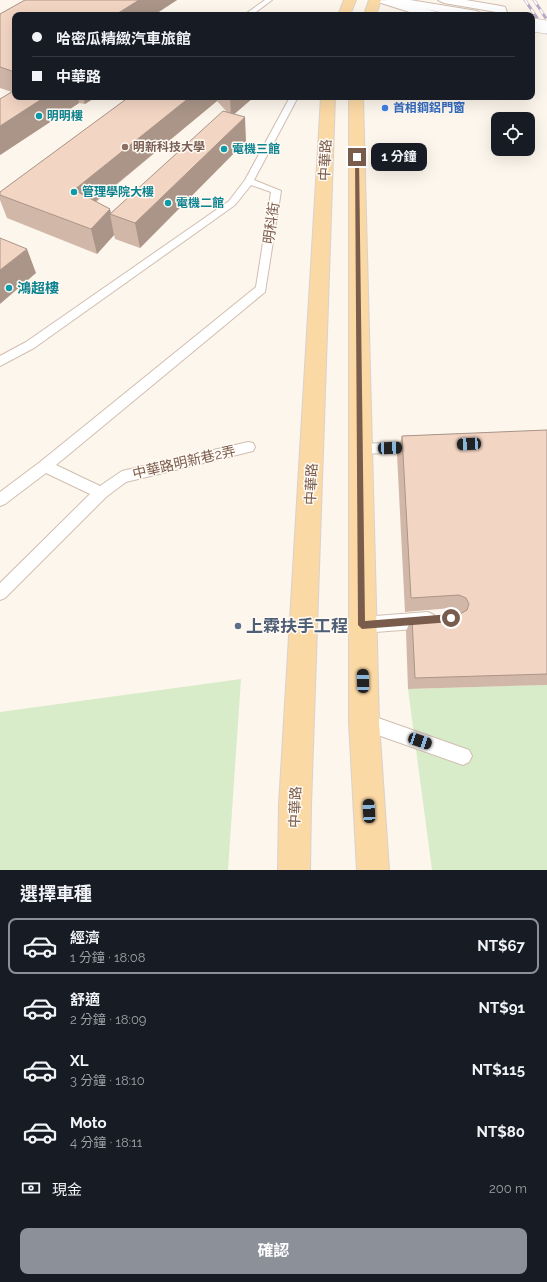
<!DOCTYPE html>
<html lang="zh-TW">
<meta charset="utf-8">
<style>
body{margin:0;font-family:Raleway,"Noto Sans TC",sans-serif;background:#20242c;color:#f1f3f6;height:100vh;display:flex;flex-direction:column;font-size:15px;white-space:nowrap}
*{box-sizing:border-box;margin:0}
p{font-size:13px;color:#9ea1a6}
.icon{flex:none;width:22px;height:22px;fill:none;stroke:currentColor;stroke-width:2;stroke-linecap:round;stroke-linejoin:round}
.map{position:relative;height:870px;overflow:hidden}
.sheet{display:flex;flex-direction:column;background:#171b24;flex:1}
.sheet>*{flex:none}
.banner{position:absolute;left:12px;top:12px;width:523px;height:88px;border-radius:8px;box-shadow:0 4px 16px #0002;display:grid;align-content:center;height:88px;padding:0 20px;background:#171b24}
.controls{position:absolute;left:491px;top:112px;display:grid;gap:8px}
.controls a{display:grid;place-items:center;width:44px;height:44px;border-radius:8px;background:#171b24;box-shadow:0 4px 16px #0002;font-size:20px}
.end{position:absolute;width:18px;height:18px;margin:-9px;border:5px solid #7a5c4d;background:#fff;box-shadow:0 0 0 2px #fff}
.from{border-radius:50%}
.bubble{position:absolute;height:28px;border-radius:8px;background:#171b24;box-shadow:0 4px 16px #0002;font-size:13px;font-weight:700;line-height:28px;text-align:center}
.car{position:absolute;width:12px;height:24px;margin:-12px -6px;border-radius:5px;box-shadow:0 0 3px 1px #0007;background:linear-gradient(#222 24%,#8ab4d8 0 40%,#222 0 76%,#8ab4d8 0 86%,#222 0)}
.banner b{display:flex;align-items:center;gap:14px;height:38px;font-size:15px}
.banner b+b{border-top:1px solid #363941}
.banner i{width:10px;height:10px;background:#f1f3f6}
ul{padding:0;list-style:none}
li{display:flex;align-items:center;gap:12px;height:56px;margin:0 8px 6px;padding:0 12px;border:2px solid transparent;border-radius:8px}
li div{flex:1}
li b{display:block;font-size:15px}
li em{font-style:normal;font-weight:700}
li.active{border-color:#8c9099}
li>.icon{width:36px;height:36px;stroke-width:1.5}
h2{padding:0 20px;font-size:18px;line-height:48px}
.pay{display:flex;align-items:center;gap:10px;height:44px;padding:0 20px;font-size:15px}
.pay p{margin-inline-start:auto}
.cta{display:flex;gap:8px;margin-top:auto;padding:8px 20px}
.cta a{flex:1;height:46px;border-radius:8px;background:#8c9099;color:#fff;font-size:16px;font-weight:700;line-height:46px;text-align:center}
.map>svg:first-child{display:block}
</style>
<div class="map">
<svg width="547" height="870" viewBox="0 0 547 870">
<rect width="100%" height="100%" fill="#fdf6ec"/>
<g fill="#d8ecc9">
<path d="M 241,679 L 228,870 L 0,870 L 0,712 Z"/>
<path d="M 547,685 L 547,870 L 432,870 L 408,689 Z"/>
</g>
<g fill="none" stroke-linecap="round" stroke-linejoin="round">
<g stroke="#d1beb0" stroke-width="2">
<g id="service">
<path d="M 265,0 L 272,0 L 252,15 L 244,15 Z"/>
<path d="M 290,97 L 298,97 L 254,180 L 281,191 L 265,292 L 56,465 L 100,486 L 122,471 L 248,442 L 253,443 L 255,447 L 253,451 L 126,482 L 106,497 L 5,598 L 0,600 L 0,583 L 90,494 L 46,473 L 5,504 L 0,506 L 0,492 L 40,462 L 256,287 L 271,192 L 251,185 L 235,205 L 34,348 L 0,366 L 0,356 L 26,342 L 229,201 L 245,180 Z"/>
<path d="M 415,442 L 420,443 L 422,447 L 420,451 L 415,452 L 359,454 L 354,453 L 352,449 L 354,445 L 359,444 Z"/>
<path d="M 428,612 L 434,615 L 436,620 L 434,625 L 428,628 L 362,633 L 356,630 L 354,625 L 356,620 L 362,617 Z"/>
<path d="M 364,713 L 469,750 L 472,756 L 469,762 L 463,765 L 358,728 L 355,722 L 358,716 Z"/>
</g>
</g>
<g stroke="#d1beb0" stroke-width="2">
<g id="minor">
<path d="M 376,0 C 398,0 419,7 440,13 L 442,15 L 419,15 L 378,2 Z"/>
<path d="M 438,0 L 466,0 L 501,6 L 505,7 L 508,15 L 496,15 L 496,12 L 444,3 Z"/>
</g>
</g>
<g stroke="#d1beb0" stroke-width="2">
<path id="tertiary" d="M 384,0 L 410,0 L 477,11 L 483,15 L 457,15 L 390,3 Z"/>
</g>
<g stroke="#dad1cd" stroke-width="2">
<g id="primary">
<path d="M 344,0 L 356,0 L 350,15 L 338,15 Z"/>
<path d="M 369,0 L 381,0 L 376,15 L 364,15 Z"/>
<path d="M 321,97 L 335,97 L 311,805 L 310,870 L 278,870 L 279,805 Z"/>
<path d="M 349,97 L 363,97 L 379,722 L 389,870 L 357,870 L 349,722 Z"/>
</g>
</g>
<use href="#service" fill="#fff" fill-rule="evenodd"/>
<use href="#minor" fill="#fff" fill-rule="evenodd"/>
<use href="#tertiary" fill="#fff" fill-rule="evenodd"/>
<use href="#primary" fill="#fbd9a5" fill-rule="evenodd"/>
<g stroke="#b9a8c9" stroke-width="3">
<g id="rail">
<path d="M 525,0 L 547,33"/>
<path d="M 534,0 L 547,20"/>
</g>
</g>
<use href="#rail" stroke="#fffaf3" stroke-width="2" stroke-dasharray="5.5" stroke-linecap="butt"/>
<g stroke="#d1beb0" stroke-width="14" stroke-linecap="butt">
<path id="tertiary-bridge" d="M 532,25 L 547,27"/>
</g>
<use href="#tertiary-bridge" stroke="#fff" stroke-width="13"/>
</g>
<g fill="#d1b7a8" fill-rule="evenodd">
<path d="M 25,0 L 177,0 L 154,15 L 15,15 L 15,97 L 96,97 L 85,104 L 79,103 L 0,155 L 0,99 L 12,92 L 0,88 L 0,14 Z"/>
<path d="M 129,97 L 254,97 L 234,114 L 246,141 L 140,248 L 115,239 L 114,235 L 97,254 L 7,218 L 0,200 L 0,192 ZM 217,101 L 227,112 L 111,213 L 110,209 L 96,202 Z"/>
<path d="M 547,430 L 547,685 L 408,689 L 406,631 L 412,618 L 459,614 L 458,612 L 451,608 L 405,612 L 397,454 L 402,436 Z"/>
</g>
<g fill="#aa9588">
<path d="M 139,0 L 177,0 L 154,15 L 115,15 Z"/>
<path d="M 45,97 L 78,97 L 79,103 L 0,155 L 0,126 Z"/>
<path d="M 83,97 L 96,97 L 85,104 Z"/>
<path d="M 190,97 L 217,97 L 217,101 L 80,214 L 74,190 Z"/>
<path d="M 230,97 L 254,97 L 231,117 Z"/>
<path d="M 245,117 L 246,141 L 140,248 L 135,223 Z"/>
<path d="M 110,209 L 111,215 L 110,214 L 114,235 L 97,254 L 91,229 Z"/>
<path d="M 27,249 L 36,273 L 0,304 L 0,270 Z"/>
</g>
<g fill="#f3d5c3" stroke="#aa9588">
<path d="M 25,0 L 139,0 L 115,15 L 15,15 L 15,72 L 0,67 L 0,14 Z"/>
<path d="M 15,90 L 15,97 L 45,97 L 0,126 L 0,99 Z"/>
<path d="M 129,97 L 190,97 L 74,190 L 110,209 L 91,229 L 0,195 L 0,192 Z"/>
<path d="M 223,111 L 245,117 L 135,223 L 110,214 Z"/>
<path d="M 0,238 L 27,249 L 0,270 Z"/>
<path d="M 547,430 L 547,674 L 415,678 L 412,618 L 460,614 L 467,610 L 469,604 L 466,598 L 459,595 L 411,598 L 402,436 Z"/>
</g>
<path fill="#7a5c4d" d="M 355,156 L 359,157 L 365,621 L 451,614 L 455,618 L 451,622 L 362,629 L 358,625 Z"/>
<circle fill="#3f7fe0" stroke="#fffaf3" stroke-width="1.5" cx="385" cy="108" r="4"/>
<g fill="#0f9aa8" stroke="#fffaf3" stroke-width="1.5">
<circle cx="39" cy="116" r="4"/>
<circle cx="224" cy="149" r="4"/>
<circle cx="74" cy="192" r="4"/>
<circle cx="168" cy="203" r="4"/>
<circle cx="9" cy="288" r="4"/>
</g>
<circle fill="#8d6e63" stroke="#fffaf3" stroke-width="1.5" cx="125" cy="147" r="4"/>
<circle fill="#5c6f8a" stroke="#fffaf3" stroke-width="1.5" cx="238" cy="626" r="4"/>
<g text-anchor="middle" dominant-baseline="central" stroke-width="3" stroke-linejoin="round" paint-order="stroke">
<g font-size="12" font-weight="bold" fill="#366cbe" stroke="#fffaf3" text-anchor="start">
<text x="393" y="108">首相鋼鋁門窗</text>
</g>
<g font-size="12" font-weight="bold" fill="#0d838f" stroke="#fffaf3" text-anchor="start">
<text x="47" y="116">明明樓</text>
<text x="232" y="149">電機三館</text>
<text x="82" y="192">管理學院大樓</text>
<text x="176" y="203">電機二館</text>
</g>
<g font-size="12" font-weight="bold" fill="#785e54" stroke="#fffaf3" text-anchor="start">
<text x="133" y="147">明新科技大學</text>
</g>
<g font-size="14" fill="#7a5c4d" stroke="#fffaf3">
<text transform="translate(325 160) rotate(-87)">中華路</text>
<text transform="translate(271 223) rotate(-82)">明科街</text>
<text transform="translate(184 462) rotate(-13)">中華路明新巷2弄</text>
<text transform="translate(311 484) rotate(-87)">中華路</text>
<text transform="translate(295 807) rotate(-88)">中華路</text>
</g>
<g font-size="14" font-weight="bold" fill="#0d838f" stroke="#fffaf3" text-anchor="start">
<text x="17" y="288">鴻超樓</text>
</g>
<g font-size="17" font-weight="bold" fill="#4e5e75" stroke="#fffaf3" text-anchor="start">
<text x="246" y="626">上霖扶手工程</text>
</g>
</g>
</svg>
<div class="controls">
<a><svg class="icon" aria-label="locate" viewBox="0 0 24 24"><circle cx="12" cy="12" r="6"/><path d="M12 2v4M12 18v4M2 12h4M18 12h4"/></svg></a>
</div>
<i class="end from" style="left:451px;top:618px"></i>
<i class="end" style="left:357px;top:157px"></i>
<div class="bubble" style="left:371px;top:143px;width:56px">1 分鐘</div>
<i class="car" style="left:469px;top:444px;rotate:267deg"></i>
<i class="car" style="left:390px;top:448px;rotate:88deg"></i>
<i class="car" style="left:363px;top:681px;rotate:359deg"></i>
<i class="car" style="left:420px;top:741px;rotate:109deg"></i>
<i class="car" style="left:369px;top:811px;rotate:357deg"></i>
<div class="banner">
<b><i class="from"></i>哈密瓜精緻汽車旅館</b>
<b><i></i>中華路</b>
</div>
</div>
<section class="sheet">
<h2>選擇車種</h2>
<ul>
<li class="active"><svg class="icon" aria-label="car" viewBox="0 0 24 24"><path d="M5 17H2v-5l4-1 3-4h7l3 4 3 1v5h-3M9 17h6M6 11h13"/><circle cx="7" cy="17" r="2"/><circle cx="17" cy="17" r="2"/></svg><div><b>經濟</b><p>1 分鐘 · 18:08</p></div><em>NT$67</em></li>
<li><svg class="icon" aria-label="car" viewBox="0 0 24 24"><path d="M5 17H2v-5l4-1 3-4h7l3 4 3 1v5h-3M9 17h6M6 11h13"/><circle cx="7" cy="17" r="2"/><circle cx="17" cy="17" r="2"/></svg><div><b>舒適</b><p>2 分鐘 · 18:09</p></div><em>NT$91</em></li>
<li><svg class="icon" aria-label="car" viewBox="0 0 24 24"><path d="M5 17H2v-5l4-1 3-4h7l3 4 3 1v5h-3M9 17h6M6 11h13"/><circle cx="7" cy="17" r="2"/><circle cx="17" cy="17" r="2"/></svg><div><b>XL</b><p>3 分鐘 · 18:10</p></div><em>NT$115</em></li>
<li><svg class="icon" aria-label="car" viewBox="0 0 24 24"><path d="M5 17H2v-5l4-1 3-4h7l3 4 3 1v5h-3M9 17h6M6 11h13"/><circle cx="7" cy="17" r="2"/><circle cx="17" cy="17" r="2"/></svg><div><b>Moto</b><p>4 分鐘 · 18:11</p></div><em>NT$80</em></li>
</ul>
<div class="pay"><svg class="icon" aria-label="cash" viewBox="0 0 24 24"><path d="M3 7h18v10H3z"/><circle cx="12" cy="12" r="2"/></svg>現金<p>200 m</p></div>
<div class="cta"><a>確認</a></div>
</section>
